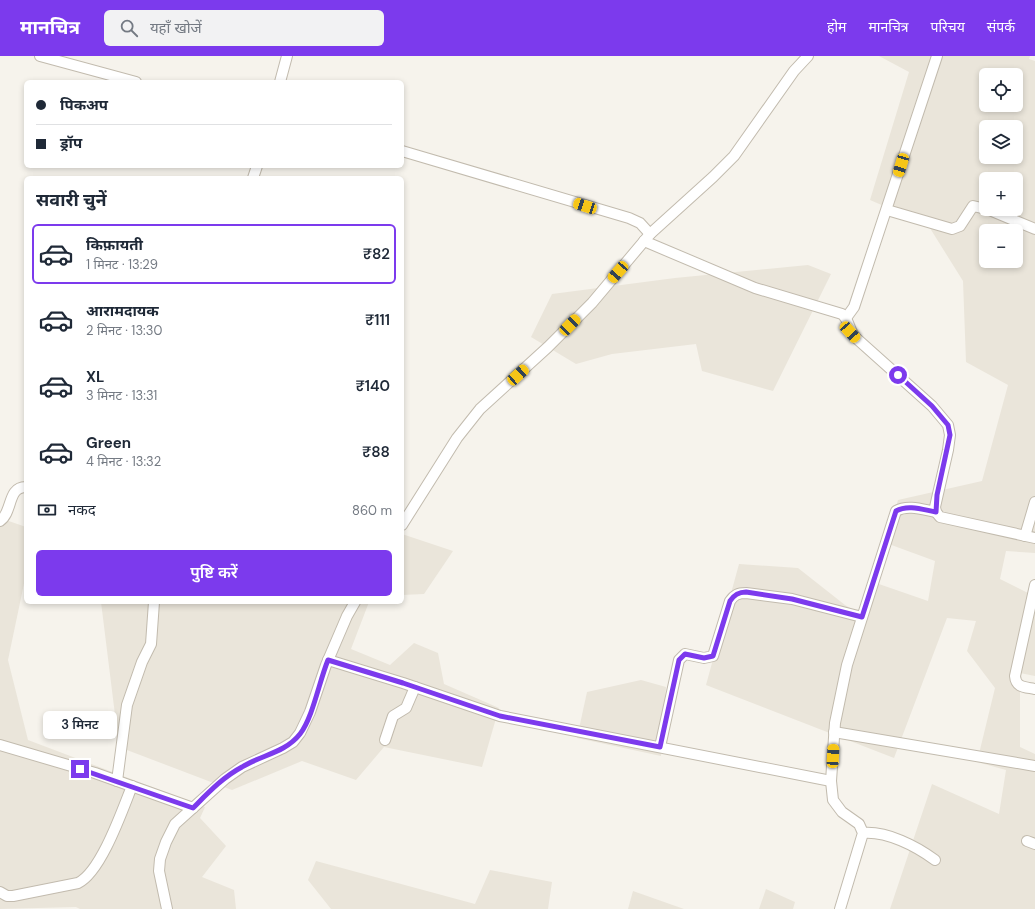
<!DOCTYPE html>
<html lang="hi">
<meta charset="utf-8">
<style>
body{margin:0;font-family:"DM Sans","Noto Sans Devanagari",sans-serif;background:#f2f2f3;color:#1f2937;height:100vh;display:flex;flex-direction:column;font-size:15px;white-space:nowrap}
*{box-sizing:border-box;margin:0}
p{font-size:13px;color:#747a83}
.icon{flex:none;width:22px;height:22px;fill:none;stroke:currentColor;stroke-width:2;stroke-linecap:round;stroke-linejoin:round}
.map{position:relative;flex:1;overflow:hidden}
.side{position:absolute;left:24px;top:120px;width:380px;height:428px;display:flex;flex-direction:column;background:#fff;border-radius:6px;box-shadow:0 2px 6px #0003}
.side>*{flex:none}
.top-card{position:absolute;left:24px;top:24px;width:380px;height:88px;border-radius:6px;box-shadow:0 2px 6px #0003;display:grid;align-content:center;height:88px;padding:0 12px;background:#fff}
.buttons{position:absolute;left:979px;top:12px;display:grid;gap:8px}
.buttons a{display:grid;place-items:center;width:44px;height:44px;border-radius:6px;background:#fff;box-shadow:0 2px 6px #0003;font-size:20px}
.end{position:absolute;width:18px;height:18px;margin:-9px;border:5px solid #7c3aed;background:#fff;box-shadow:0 0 0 2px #fff}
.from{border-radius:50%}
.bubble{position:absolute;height:28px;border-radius:6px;background:#fff;box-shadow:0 2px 6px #0003;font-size:13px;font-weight:600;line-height:28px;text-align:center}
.car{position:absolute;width:12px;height:24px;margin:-12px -6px;border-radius:5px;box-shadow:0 0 3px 1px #0007;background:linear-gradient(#f5c518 24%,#345 0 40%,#f5c518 0 76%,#345 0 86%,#f5c518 0)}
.top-card b{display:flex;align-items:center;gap:14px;height:38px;font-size:15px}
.top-card b+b{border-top:1px solid #e0e1e3}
.top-card i{width:10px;height:10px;background:#1f2937}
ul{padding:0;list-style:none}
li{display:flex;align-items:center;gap:12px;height:60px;margin:0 8px 6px;padding:0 4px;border:2px solid transparent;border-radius:6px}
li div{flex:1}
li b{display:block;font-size:15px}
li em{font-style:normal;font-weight:600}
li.current{border-color:#7c3aed}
li>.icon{width:36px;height:36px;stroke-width:1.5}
h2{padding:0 12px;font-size:18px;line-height:48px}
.pay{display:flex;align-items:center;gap:10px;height:44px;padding:0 12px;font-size:15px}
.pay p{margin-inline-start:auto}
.button{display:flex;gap:8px;margin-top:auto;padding:8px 12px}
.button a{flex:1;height:46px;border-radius:6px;background:#7c3aed;color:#fff;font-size:16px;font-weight:600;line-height:46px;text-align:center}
header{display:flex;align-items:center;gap:24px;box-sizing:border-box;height:56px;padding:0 20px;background:#7c3aed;color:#fff}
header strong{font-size:19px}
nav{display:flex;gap:22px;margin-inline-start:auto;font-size:14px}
.search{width:280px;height:36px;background:#f2f2f3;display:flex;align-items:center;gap:10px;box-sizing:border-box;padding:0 14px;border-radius:6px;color:#747a83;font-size:15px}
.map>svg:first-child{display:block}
</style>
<header>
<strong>मानचित्र</strong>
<div class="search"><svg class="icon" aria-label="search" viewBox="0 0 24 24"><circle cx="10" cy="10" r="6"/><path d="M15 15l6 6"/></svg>यहाँ खोजें</div>
<nav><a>होम</a><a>मानचित्र</a><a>परिचय</a><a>संपर्क</a></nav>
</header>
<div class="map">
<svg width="1035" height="853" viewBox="0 0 1035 853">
<rect width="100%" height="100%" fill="#f6f3ec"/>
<g fill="#eae5da" fill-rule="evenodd">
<path d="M 879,0 L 1030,0 L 1029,3 L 1035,5 L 1035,497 L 1006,495 L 1000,523 L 1032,539 L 1035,552 L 1035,620 L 1020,617 L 1020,691 L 1035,698 L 1035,853 L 890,853 L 932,728 L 999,758 L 1006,714 L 977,706 L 995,632 L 967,595 L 976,565 L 947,562 L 894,702 L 706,629 L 739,508 L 798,512 L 845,549 L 862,559 L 876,527 L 928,545 L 935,505 L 886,487 L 898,444 L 982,425 L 1008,329 L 966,306 L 963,225 L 928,169 L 870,144 L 909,16 ZM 986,19 L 1016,19 L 1016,49 L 986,49 ZM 986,71 L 1016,71 L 1016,101 L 986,101 ZM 986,123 L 1016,123 L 1016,153 L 986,153 ZM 986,175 L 1016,175 L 1016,205 L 986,205 Z"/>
<path d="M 808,209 L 831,218 L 773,335 L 702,315 L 696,288 L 612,298 L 576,308 L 531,281 L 552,238 L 675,222 Z"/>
<path d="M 0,462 L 26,471 L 26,518 L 8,604 L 28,684 L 205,751 L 200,762 L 226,790 L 202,821 L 234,834 L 236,853 L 80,853 L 76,851 L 0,853 Z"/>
<path d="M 402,478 L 453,495 L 424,538 L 402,539 Z"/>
<path d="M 101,546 L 369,546 L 351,593 L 390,609 L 414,587 L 438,597 L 444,628 L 499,652 L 482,711 L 384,691 L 356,724 L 302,705 L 232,734 L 119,691 Z"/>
<path d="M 641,624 L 666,631 L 661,700 L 577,682 L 587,636 Z"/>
<path d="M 316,805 L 475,848 L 490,814 L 552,826 L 548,853 L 331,853 L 308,824 Z"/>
<path d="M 766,833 L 795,846 L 793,853 L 759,853 Z"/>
<path d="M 633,835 L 684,853 L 628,853 Z"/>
</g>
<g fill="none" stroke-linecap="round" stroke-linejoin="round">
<g stroke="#c2bbae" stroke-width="12">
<g id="minor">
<path d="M 40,0 L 136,26"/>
<path d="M 280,26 L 287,0"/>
<path d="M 402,95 L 629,162 L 640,167 L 650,178"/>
<path d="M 253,122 L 257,110"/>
<path d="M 987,153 L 1035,173"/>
<path d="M 887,154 L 952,173 L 960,170 L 973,150 L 986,153"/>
<path d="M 644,185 L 755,232 L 842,258 C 850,265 849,275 856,282 L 932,350 L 948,369 L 950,379 L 948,394 L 935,451 L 936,456 L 940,461 L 1035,482"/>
<path d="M 846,262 L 854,251 L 937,0"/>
<path d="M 0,465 C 13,456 7,431 26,431"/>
<path d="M 402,469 L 457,382 L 480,353 L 548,291 L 592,247 L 650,178 L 713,121 L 734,100 L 794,15 L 808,0"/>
<path d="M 1025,480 L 1035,446"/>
<path d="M 1035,529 L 1015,620 C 1016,632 1025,631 1035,633"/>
<path d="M 328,604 L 403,627 L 500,660 L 831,725"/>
<path d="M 834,676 L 1035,710"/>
<path d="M 385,684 L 393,660 L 406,652 L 415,631"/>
<path d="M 0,689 L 95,717 L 193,752"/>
<path d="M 660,691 L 679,604 L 685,598 L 704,602 L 713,600 L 730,545 C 734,539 738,537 746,537 L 792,543 L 862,561"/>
<path d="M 117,725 L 127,649 L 142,606 L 151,588 L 154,546"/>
<path d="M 863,777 C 887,775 916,790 935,804"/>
<path d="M 1027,785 L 1035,788"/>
<path d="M 0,836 L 7,840 L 13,840 L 78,827 C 101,816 122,755 132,730"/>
<path d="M 167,853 L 159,815 L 160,803 L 166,786 L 175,768 L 225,723 L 242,711 L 283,692 L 293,686 L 300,677 L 310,656 L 326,609 L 347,560 L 355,546"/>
<path d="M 840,853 L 863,777 L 859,768 L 842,756 L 833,744 L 831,725 L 835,667 L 847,609 L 896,455 C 908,448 924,454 936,456"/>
</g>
</g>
<use href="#minor" stroke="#fff" stroke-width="10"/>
</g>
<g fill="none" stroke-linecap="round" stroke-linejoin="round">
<path stroke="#7c3aed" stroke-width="5" d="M 80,713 L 193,752 C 208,737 223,721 242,711 C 261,699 285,697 300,678 C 313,661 319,626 328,604 L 403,627 L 500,660 L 660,691 L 679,604 L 685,598 L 704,602 L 713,600 L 730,545 C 734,539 738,536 746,536 L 792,543 L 862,561 L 896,455 C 908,448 924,454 936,456 L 937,439 L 950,379 L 948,369 L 932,350 L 898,319"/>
</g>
</svg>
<div class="buttons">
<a><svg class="icon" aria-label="locate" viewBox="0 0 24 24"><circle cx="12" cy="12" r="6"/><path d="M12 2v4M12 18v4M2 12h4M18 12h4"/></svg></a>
<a><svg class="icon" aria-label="layers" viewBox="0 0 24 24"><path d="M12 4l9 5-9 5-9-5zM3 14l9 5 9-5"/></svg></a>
<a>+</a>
<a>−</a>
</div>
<i class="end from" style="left:898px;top:319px"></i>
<i class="end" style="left:80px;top:713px"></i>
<div class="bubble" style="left:43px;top:655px;width:74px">3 मिनट</div>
<i class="car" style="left:901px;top:109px;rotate:197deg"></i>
<i class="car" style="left:585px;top:150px;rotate:288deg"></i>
<i class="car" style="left:618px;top:216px;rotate:221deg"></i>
<i class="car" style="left:570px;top:269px;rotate:44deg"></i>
<i class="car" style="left:850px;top:276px;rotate:138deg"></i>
<i class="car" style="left:518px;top:319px;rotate:48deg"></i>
<i class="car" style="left:833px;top:700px;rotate:3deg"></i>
<div class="top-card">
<b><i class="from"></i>पिकअप</b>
<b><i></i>ड्रॉप</b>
</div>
<section class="side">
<h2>सवारी चुनें</h2>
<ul>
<li class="current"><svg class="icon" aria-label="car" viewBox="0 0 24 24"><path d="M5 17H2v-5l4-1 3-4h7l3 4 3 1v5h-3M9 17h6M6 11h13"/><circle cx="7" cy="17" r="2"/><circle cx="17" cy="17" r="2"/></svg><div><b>किफ़ायती</b><p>1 मिनट · 13:29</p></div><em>₹82</em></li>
<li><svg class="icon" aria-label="car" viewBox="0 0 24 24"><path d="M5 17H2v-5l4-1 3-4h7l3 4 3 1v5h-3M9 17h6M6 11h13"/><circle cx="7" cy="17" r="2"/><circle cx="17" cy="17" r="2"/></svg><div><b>आरामदायक</b><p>2 मिनट · 13:30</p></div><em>₹111</em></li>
<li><svg class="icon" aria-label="car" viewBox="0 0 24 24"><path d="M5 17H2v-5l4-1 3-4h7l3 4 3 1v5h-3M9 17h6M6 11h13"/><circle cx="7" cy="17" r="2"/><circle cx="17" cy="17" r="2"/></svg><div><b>XL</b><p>3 मिनट · 13:31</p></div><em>₹140</em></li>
<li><svg class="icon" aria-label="car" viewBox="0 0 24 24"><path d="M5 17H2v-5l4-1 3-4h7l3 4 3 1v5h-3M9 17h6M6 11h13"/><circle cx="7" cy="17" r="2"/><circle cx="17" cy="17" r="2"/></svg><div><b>Green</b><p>4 मिनट · 13:32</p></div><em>₹88</em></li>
</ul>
<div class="pay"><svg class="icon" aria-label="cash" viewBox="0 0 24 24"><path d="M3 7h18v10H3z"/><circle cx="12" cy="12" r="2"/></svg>नकद<p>860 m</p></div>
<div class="button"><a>पुष्टि करें</a></div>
</section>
</div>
